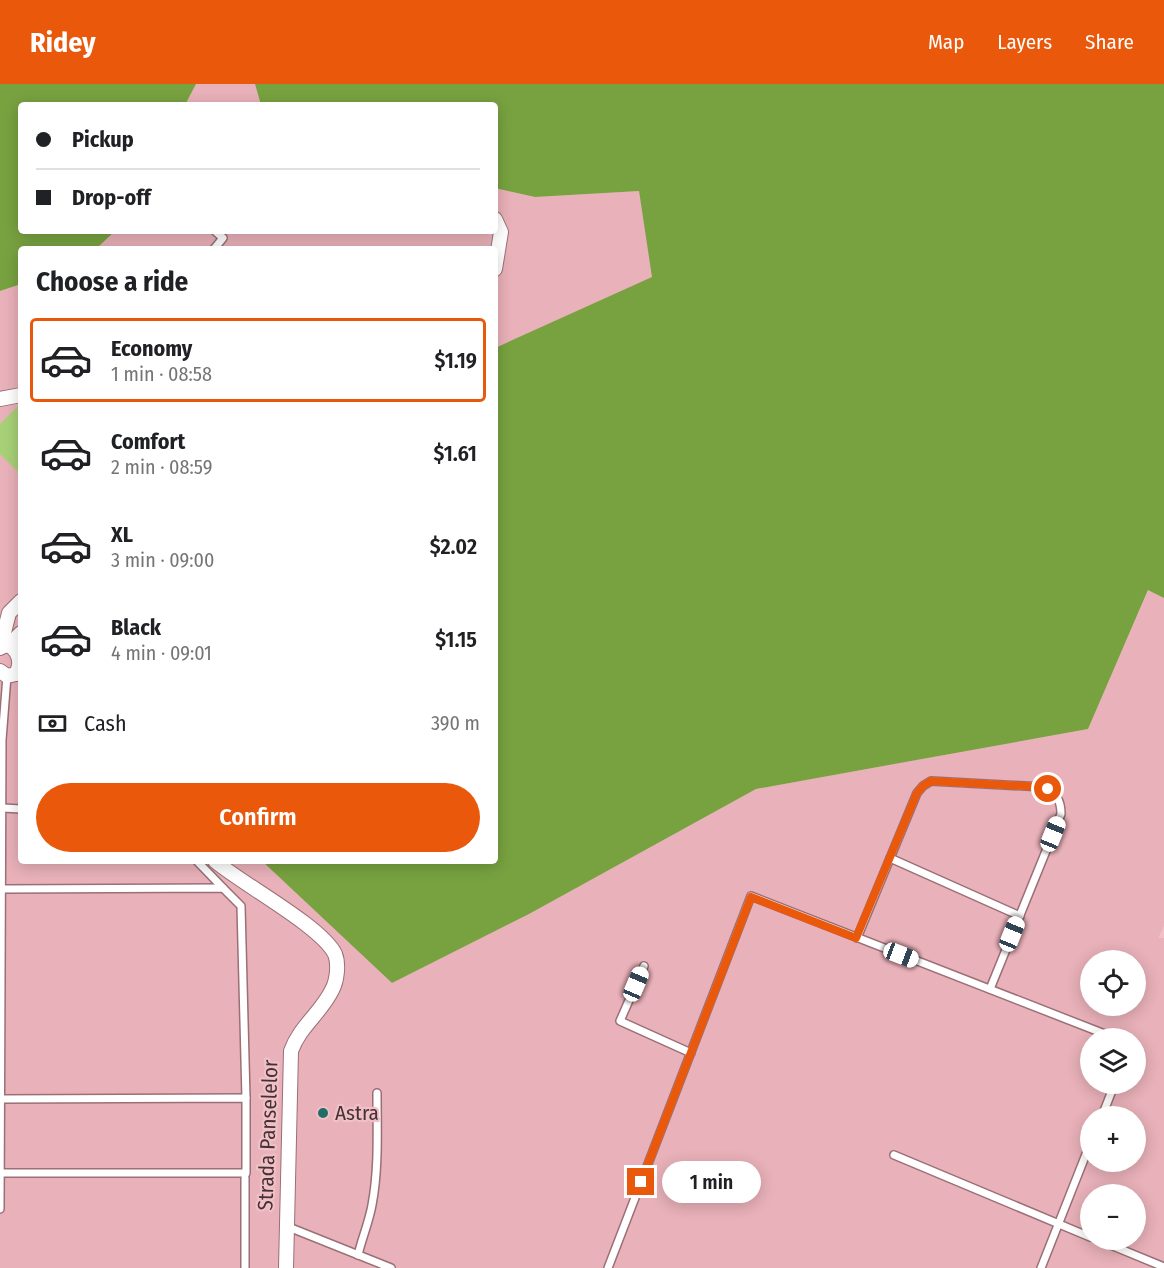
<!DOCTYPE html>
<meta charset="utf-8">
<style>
body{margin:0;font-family:"Fira Sans Condensed",sans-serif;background:#f2f2f2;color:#202124;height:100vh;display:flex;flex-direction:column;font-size:22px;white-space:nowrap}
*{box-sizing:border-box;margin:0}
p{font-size:20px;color:#757577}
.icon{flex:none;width:33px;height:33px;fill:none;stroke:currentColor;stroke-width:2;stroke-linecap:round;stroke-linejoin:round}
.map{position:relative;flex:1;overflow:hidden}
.drawer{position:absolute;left:18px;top:162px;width:480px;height:618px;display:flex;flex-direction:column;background:#fff;border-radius:6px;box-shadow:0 3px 15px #0003}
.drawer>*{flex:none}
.hud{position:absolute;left:18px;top:18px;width:480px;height:132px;border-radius:6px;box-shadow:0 3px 15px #0003;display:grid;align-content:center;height:132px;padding:0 18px;background:#fff}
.buttons{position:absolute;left:1080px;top:866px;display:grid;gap:12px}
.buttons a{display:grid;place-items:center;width:66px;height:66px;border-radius:50%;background:#fff;box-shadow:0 3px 15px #0003;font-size:30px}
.end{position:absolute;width:27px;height:27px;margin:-14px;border:8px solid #ea580c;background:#fff;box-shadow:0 0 0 3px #fff}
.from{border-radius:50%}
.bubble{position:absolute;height:42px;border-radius:21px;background:#fff;box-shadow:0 3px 15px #0003;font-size:20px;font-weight:600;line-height:42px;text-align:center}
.car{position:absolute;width:18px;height:36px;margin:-18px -9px;border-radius:8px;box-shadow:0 0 4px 2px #0007;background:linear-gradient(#fff 24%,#345 0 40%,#fff 0 76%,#345 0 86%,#fff 0)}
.hud b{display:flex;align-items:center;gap:21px;height:57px;font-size:22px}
.hud b+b{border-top:2px solid #e0e0e0}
.hud i{width:15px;height:15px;background:#202124}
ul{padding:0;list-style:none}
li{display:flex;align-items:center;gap:18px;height:84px;margin:0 12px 9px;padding:0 6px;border:3px solid transparent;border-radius:6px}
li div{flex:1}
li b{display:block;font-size:22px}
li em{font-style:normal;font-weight:600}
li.on{border-color:#ea580c}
li>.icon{width:54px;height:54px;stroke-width:1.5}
h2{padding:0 18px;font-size:27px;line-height:72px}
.pay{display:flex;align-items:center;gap:15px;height:66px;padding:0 18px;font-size:22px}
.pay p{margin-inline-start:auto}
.button{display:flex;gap:12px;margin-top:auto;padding:12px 18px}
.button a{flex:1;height:69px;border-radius:36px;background:#ea580c;color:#fff;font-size:24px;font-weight:600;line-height:69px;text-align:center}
header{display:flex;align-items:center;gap:36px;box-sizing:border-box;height:84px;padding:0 30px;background:#ea580c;color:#fff}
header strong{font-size:28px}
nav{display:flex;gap:33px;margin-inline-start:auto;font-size:21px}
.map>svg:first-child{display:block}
</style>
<header>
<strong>Ridey</strong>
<nav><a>Map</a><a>Layers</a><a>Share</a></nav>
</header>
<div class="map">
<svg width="1164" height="1184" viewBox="0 0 1164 1184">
<rect width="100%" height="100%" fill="#f1c0c7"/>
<g fill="#e9b1b9" fill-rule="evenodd">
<path d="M 196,0 L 255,0 L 261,21 L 185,21 Z"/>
<path d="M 495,104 L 535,113 L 639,107 L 653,193 L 495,264 L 495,165 L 96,165 L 115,147 L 495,147 Z"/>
<path d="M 21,200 L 21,777 L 262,777 L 392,899 L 529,830 L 756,705 L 1088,645 L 1149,505 L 1164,514 L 1164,842 L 1158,854 L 1164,854 L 1164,1184 L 0,1184 L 0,207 ZM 1090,876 L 1136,876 L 1136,921 L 1090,921 ZM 1090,954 L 1136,954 L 1136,999 L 1090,999 ZM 1090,1032 L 1136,1032 L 1136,1077 L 1090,1077 ZM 1090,1110 L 1136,1110 L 1136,1155 L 1090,1155 Z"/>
</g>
<path fill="#a7d077" d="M 21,319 L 21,391 L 0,370 L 0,340 Z"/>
<g fill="#78a240">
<path d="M 0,0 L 196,0 L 185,21 L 21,21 L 21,147 L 115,147 L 96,165 L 21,165 L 21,200 L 0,207 Z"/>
<path d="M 255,0 L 1164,0 L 1164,514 L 1148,506 L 1088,645 L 756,705 L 529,830 L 392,899 L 262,777 L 495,777 L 495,264 L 652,193 L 639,107 L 535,113 L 495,104 L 495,21 L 261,21 Z"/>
</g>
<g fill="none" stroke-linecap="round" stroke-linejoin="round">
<g stroke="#9b6f76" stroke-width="10">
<g id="lane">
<path d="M 214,165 L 223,154 L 215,147"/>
<path d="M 3,724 L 21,725"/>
<path d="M 890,774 L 1020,832"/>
<path d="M 197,777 L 223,804"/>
<path d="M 3,805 L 223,804 L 241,822 L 246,1014"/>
<path d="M 857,854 L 917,709 L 923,702 L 931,697 L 1043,703 C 1056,708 1061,716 1061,730 L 990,905"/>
<path d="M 644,882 L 620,937 L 691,969"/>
<path d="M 1102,1032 L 1115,999"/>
<path d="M 894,1071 L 1090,1153"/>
<path d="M 1,1089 L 246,1089 L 246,1014 L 1,1015"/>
<path d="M 0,1125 L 2,656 L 7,592"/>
<path d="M 286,1142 L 391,1184"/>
<path d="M 1096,1155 L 1164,1183"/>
<path d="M 358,1171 C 362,1154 369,1138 372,1121 C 379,1084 377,1046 377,1009"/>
<path d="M 245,1184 L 245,1094"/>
<path d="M 608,1184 L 751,812 L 1115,954"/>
<path d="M 1041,1184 L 1090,1060"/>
</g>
</g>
<g stroke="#9b6f76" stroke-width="16">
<g id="street">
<path d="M 495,135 L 501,148 L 495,185"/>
<path d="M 0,315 L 21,311"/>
<path d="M 9,561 C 19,568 22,579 16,590"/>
<path d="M 1,563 L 9,561 L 21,549"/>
<path d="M 0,564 L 9,529 L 21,517"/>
<path d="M 0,587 L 7,592 L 16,590"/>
<path d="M 215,777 C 242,800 321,842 335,870 C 339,880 337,897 332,906 C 321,929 300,942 291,967 L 286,1184"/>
</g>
</g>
<use href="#lane" stroke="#fff" stroke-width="7"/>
<use href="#street" stroke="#fff" stroke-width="14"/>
</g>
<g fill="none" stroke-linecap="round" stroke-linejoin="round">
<path stroke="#ea580c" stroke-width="8" d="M 641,1098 L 751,813 L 856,854 L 917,709 L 923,702 L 931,697 L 1043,703 L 1048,705"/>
</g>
<circle fill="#236d68" stroke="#f1c0c7" stroke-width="2" cx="323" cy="1029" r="6"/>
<g text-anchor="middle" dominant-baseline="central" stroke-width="4.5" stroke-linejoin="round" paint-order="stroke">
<g font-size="21" fill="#443134" stroke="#f1c0c7" text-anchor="start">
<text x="335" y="1029">Astra</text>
</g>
<g font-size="21" fill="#443134" stroke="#f1c0c7">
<text transform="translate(268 1051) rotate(-88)">Strada Panselelor</text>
</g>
</g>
</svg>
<div class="buttons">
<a><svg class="icon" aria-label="locate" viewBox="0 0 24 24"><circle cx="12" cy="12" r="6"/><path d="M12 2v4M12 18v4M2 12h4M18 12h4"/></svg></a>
<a><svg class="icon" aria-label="layers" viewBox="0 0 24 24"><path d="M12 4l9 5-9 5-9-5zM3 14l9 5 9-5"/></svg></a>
<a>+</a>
<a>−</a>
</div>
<i class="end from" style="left:1048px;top:705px"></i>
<i class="end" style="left:641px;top:1098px"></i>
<div class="bubble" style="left:662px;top:1077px;width:99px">1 min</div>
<i class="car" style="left:1053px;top:750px;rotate:22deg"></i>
<i class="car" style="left:1012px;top:850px;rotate:22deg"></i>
<i class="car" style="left:901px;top:871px;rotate:111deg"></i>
<i class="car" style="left:636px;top:900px;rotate:23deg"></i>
<div class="hud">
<b><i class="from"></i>Pickup</b>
<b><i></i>Drop-off</b>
</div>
<section class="drawer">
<h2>Choose a ride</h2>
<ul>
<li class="on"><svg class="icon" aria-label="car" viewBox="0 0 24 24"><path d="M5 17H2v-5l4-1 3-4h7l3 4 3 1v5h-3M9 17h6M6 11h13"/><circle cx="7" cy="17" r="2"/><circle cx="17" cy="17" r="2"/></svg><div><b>Economy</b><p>1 min · 08:58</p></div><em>$1.19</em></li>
<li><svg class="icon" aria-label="car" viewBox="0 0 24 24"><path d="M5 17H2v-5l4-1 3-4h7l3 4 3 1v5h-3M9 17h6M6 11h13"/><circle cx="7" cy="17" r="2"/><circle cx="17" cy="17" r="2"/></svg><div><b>Comfort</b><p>2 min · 08:59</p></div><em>$1.61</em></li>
<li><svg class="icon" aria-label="car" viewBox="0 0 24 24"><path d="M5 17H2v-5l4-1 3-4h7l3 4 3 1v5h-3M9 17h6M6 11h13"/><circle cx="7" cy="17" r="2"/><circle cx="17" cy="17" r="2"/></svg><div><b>XL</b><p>3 min · 09:00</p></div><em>$2.02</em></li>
<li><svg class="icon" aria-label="car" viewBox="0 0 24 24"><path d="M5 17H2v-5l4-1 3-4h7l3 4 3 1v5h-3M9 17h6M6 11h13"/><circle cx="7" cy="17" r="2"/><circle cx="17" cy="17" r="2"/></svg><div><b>Black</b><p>4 min · 09:01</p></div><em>$1.15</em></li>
</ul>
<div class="pay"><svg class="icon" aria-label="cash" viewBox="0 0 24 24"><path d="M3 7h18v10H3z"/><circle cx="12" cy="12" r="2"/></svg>Cash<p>390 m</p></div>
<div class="button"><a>Confirm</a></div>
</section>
</div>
